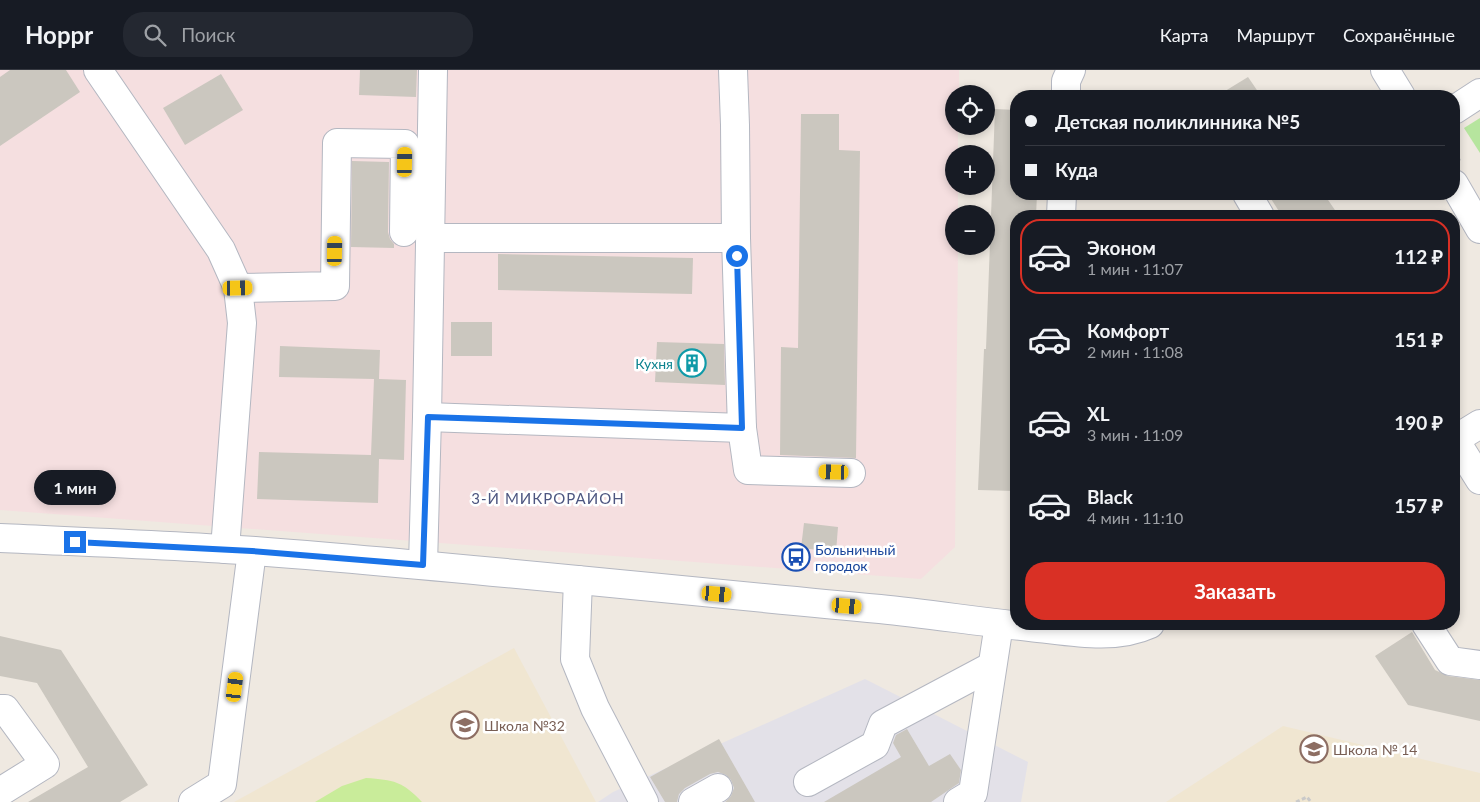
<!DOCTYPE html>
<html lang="ru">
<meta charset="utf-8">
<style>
body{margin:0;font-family:Lato,sans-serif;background:#242831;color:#f1f3f6;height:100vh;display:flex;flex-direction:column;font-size:19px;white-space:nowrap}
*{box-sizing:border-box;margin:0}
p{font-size:16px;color:#9ea1a6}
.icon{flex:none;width:28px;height:28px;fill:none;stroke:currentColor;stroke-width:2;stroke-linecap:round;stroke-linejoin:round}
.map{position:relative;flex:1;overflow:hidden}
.sheet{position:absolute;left:1010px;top:140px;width:450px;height:420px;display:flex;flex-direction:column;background:#171b24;border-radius:20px;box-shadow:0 2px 8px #0003}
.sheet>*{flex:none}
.guide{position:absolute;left:1010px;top:20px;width:450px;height:110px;border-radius:20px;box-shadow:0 2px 8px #0003;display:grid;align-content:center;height:110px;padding:0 15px;background:#171b24}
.controls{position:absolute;left:945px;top:15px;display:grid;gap:10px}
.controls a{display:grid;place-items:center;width:50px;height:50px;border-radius:50%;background:#171b24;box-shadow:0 2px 8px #0003;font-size:25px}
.end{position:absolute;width:22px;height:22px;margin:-11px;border:6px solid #1a73e8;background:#fff;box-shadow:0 0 0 2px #fff}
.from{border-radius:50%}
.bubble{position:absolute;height:35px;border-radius:18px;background:#171b24;box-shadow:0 2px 8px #0003;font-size:16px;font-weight:700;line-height:35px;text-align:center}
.car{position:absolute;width:15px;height:30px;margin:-15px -8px;border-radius:6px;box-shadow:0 0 4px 1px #0007;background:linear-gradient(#f5c518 24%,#345 0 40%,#f5c518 0 76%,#345 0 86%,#f5c518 0)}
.guide b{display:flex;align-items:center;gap:18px;height:48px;font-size:19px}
.guide b+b{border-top:1px solid #363941}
.guide i{width:12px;height:12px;background:#f1f3f6}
ul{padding:9px 0 0;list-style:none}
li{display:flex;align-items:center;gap:15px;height:75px;margin:0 10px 8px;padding:0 5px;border:2px solid transparent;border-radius:20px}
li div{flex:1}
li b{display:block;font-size:19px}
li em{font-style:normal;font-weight:700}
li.current{border-color:#d93025}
li>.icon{width:45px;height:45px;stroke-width:1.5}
.primary-button{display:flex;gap:10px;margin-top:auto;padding:10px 15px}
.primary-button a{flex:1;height:58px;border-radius:20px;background:#d93025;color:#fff;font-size:20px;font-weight:700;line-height:58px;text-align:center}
header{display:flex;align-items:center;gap:30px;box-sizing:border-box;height:70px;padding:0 25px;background:#171b24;border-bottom:1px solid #363941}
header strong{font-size:24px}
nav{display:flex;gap:28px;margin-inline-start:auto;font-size:18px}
.search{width:350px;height:45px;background:#242831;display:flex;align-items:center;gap:12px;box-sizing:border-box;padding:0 18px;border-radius:20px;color:#9ea1a6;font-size:19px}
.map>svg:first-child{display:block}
</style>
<header>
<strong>Hoppr</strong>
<div class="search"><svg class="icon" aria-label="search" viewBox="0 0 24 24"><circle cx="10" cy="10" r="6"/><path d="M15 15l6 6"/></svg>Поиск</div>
<nav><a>Карта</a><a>Маршрут</a><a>Сохранённые</a></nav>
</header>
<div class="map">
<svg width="1480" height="732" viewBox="0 0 1480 732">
<rect width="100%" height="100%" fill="#efe9e1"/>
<path fill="#e3e1e8" d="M 865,609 L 1028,692 L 1021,732 L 598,732 L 613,722 Z"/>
<g fill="#f0e6d1">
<path d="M 514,578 L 596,732 L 234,732 Z"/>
<path d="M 1283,656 L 1480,703 L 1480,732 L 1166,732 Z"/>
</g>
<path fill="#f5dfe0" d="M 0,0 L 959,0 L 959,24 L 954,24 L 954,56 L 958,56 L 958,84 L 954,84 L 954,116 L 958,116 L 958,144 L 954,144 L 954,176 L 958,176 L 955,477 L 921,509 L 0,440 Z"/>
<path fill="#b6e59e" d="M 1480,48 L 1480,83 L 1464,58 Z"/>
<path fill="#c9ec9a" d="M 366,708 C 394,710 402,711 422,732 L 315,732 L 342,716 Z"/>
<g fill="#cbc7bf">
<path d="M 10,0 L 66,0 L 80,22 L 0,76 L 0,7 Z"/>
<path d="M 360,0 L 417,0 L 416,27 L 359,25 Z"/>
<path d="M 221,4 L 243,40 L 185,75 L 163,38 Z"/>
<path d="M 1248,7 L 1261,26 L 1217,26 Z"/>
<path d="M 995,39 L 1016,40 L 1016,124 L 1037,124 L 1036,146 L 1016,146 L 1016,421 L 978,420 L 984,279 L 986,279 Z"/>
<path d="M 801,44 L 839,44 L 839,80 L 860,81 L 856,388 L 780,385 L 781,277 L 798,278 Z"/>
<path d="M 352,91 L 389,92 L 388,162 L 390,169 L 394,174 L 394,178 L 351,177 Z"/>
<path d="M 1268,124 L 1324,124 L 1339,146 L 1282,146 Z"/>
<path d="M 498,184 L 693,188 L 692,224 L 498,220 Z"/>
<rect x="451" y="252" width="41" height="34"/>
<path d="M 657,272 L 724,274 L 725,315 L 655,312 Z"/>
<path d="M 280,276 L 380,280 L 379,309 L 406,310 L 404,390 L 379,389 L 378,433 L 257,429 L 259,382 L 371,385 L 374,309 L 279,307 Z"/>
<path d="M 804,453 L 838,457 L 836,482 L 801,478 Z"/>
<path d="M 1412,562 L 1435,600 L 1448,606 L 1480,610 L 1480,651 L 1408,635 L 1375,586 Z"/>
<path d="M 0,566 L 61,580 L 148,715 L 120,732 L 28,732 L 88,697 L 37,613 L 0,606 Z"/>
<path d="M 907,659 L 929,696 L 950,684 L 961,700 L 959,713 L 931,732 L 824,732 L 901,687 L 893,673 L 896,665 Z"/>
<path d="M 719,669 L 755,732 L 725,732 L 731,726 L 734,718 L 731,710 L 726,705 L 718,702 L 710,704 L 685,718 L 679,724 L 677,732 L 665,732 L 650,707 Z"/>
</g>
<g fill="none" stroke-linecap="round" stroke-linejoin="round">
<g stroke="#b4b7c1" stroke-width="30">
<g id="minor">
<path d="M 98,0 L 221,180 L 238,218 L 242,253 L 225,479"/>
<path d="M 733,0 L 735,55 L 736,168 L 742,358 L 748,400 L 851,403"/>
<path d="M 1385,0 L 1401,26"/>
<path d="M 1066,26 L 1066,11 L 1071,0"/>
<path d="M 1454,40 L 1480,23"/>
<path d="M 1454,114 L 1480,159"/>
<path d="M 1247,124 L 1260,146"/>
<path d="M 1061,146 L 1062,124"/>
<path d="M 431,168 L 736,168"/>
<path d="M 238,218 L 335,216 L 337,73 L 405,74 L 404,162"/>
<path d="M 427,347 L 742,358"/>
<path d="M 1454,370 L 1480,354"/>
<path d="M 1455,370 L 1480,410"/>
<path d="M 0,468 C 85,472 170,475 255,481 C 464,497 672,520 880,539 C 930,544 980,552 1030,557 C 1069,561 1113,571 1150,554"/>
<path d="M 423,495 L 427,347 L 433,0"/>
<path d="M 578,510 L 575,589 L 595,638 L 644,732"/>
<path d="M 1426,554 L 1450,591 L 1480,595"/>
<path d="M 0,639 L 5,639 L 45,694 L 0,722"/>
<path d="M 808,712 L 875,675 L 883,654 L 992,596"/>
<path d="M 193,732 L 222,714 L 252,481"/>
<path d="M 693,732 L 718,718"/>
<path d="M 958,732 L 973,723 L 999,554"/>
</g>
</g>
<g stroke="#c9c9c9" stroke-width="3" stroke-dasharray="4 2.5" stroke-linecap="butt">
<path d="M 1454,82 L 1460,91"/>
<path d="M 1296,732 L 1307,727 L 1311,732"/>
</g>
<use href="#minor" stroke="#fff" stroke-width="28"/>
</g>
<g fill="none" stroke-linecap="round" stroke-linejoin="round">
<path stroke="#1a73e8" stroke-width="6" d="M 75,472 L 252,481 L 423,495 L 428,347 L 742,358 L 737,186"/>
</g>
<defs>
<g id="building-ring" transform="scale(1.4375)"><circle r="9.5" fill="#fff" stroke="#0f9aa8" stroke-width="1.5"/><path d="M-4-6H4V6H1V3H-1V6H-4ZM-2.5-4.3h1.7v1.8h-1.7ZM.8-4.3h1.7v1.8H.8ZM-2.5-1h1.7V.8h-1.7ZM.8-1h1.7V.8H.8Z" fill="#0f9aa8"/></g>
<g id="bus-ring" transform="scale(1.4375)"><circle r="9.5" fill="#fff" stroke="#1a4fb4" stroke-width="1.5"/><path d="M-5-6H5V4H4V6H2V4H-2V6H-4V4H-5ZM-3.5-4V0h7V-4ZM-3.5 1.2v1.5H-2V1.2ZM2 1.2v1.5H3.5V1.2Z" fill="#1a4fb4"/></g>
<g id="school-ring" transform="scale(1.4375)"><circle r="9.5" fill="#fff" stroke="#8d6e63" stroke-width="1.5"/><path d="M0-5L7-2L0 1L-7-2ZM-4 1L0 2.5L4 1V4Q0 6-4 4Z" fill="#8d6e63"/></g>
</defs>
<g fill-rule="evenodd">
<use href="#building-ring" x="692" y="293"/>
<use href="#bus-ring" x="796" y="487"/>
<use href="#school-ring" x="465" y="655"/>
<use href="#school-ring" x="1314" y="679"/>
</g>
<g text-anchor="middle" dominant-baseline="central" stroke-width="5" stroke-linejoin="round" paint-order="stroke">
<g font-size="14" fill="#0d838f" stroke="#fff" text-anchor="end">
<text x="673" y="293">Кухня</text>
</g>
<g font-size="14" fill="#164399" stroke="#fff" text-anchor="start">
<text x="815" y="479">Больничный<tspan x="815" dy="16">городок</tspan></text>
</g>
<g font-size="14" fill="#785e54" stroke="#fff" text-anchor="start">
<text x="484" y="655">Школа №32</text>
<text x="1333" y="679">Школа № 14</text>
</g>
<g font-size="15" letter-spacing="1" fill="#4d5680" stroke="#fff">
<text x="548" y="428">3-Й МИКРОРАЙОН</text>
</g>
</g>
</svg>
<div class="controls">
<a><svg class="icon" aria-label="locate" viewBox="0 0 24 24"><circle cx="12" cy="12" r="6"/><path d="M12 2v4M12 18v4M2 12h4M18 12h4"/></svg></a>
<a>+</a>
<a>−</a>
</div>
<i class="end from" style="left:737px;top:186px"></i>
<i class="end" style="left:75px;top:472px"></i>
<div class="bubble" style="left:34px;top:400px;width:82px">1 мин</div>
<i class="car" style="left:405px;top:92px;rotate:1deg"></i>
<i class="car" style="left:335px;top:181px;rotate:1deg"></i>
<i class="car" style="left:238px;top:218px;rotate:89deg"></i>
<i class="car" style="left:834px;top:402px;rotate:272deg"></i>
<i class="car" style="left:717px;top:524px;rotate:95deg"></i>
<i class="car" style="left:847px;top:536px;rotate:95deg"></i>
<i class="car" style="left:235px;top:617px;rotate:7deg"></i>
<div class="guide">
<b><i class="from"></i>Детская поликлинника №5</b>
<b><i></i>Куда</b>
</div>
<section class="sheet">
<ul>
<li class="current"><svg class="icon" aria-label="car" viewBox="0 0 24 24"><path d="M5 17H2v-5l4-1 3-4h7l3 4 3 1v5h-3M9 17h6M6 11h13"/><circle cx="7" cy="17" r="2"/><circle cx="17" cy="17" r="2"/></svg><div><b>Эконом</b><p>1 мин · 11:07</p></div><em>112 ₽</em></li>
<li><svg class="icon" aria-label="car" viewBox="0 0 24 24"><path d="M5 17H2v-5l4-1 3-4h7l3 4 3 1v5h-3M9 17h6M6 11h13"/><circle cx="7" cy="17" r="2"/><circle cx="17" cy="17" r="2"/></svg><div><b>Комфорт</b><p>2 мин · 11:08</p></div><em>151 ₽</em></li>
<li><svg class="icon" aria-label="car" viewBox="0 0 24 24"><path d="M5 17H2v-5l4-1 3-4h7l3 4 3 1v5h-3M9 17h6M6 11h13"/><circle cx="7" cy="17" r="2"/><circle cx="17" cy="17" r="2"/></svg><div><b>XL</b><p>3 мин · 11:09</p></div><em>190 ₽</em></li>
<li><svg class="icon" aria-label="car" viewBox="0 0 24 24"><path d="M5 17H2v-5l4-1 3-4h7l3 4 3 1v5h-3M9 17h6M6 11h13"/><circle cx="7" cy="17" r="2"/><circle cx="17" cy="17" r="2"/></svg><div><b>Black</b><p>4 мин · 11:10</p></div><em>157 ₽</em></li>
</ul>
<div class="primary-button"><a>Заказать</a></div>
</section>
</div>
